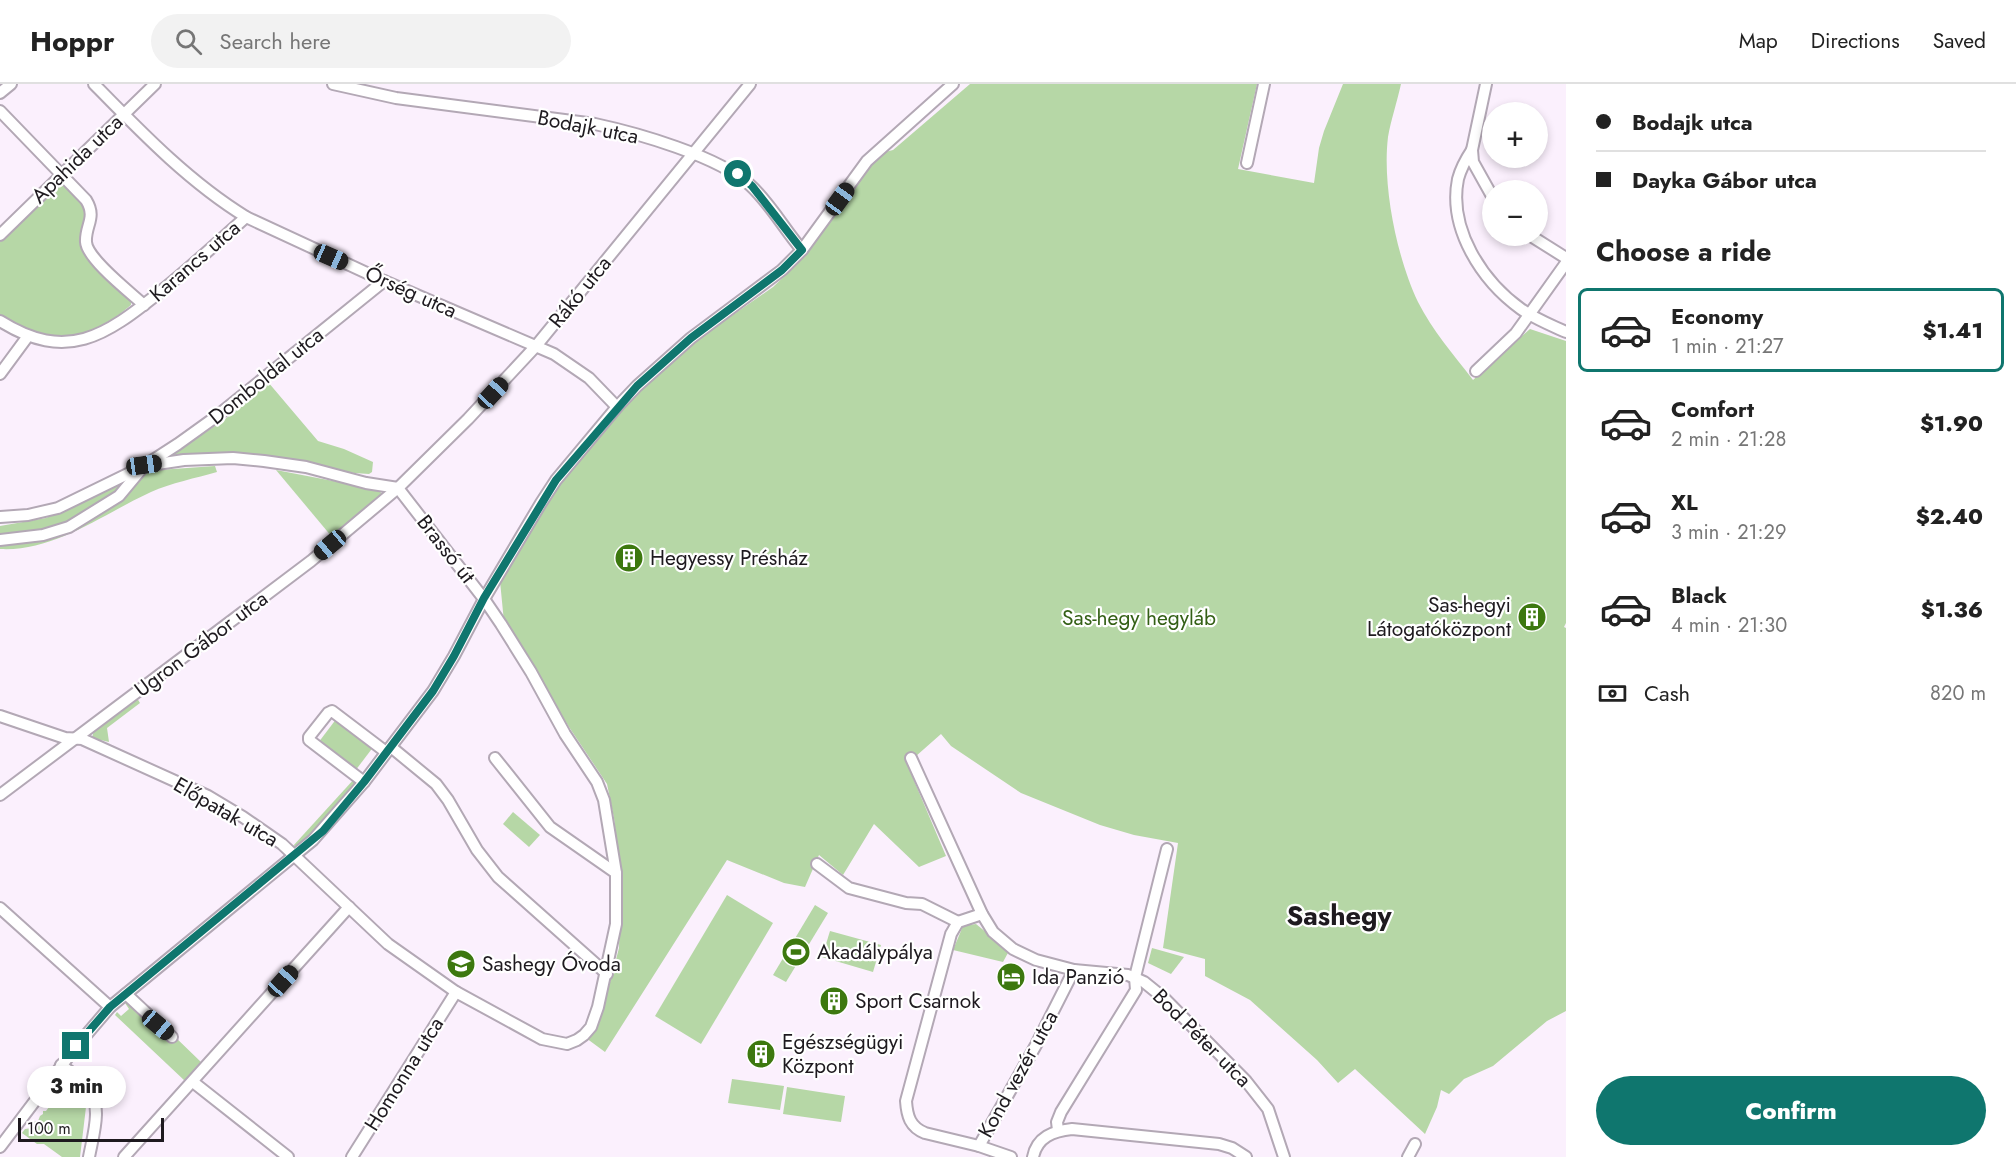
<!DOCTYPE html>
<meta charset="utf-8">
<style>
body{margin:0;font-family:Jost,sans-serif;background:#f2f2f2;color:#222;height:100vh;display:flex;flex-direction:column;font-size:22px;white-space:nowrap}
*{box-sizing:border-box;margin:0}
p{font-size:20px;color:#767676}
.icon{flex:none;width:33px;height:33px;fill:none;stroke:currentColor;stroke-width:2;stroke-linecap:round;stroke-linejoin:round}
.map{position:relative;flex:1;overflow:hidden}
.panel{display:flex;flex-direction:column;background:#fff;width:450px}
.panel>*{flex:none}
.top-card{display:grid;align-content:center;height:132px;padding:0 30px;background:#fff}
.fabs{position:absolute;left:1482px;top:18px;display:grid;gap:12px}
.fabs a{display:grid;place-items:center;width:66px;height:66px;border-radius:50%;background:#fff;box-shadow:0 3px 9px #0003;font-size:30px}
.scale{position:absolute;left:18px;bottom:15px;width:146px;box-sizing:border-box;padding-left:6px;border:3px solid #1e1a1f;border-top:0;font-size:16px;line-height:21px;white-space:nowrap;color:#1e1a1f;-webkit-text-stroke:4px #fff;paint-order:stroke}
.end{position:absolute;width:27px;height:27px;margin:-14px;border:8px solid #0f766e;background:#fff;box-shadow:0 0 0 3px #fff}
.from{border-radius:50%}
.bubble{position:absolute;height:42px;border-radius:21px;background:#fff;box-shadow:0 3px 9px #0003;font-size:20px;font-weight:800;line-height:42px;text-align:center}
.car{position:absolute;width:18px;height:36px;margin:-18px -9px;border-radius:8px;box-shadow:0 0 4px 2px #0007;background:linear-gradient(#222 24%,#8ab4d8 0 40%,#222 0 76%,#8ab4d8 0 86%,#222 0)}
.top-card b{display:flex;align-items:center;gap:21px;height:57px;font-size:22px}
.top-card b+b{border-top:2px solid #e0e0e0}
.top-card i{width:15px;height:15px;background:#222}
ul{padding:0;list-style:none}
li{display:flex;align-items:center;gap:18px;height:84px;margin:0 12px 9px;padding:0 18px;border:3px solid transparent;border-radius:9px}
li div{flex:1}
li b{display:block;font-size:22px}
li em{font-style:normal;font-weight:800}
li.selected{border-color:#0f766e}
li>.icon{width:54px;height:54px;stroke-width:1.5}
h2{padding:0 30px;font-size:27px;line-height:72px}
.pay{display:flex;align-items:center;gap:15px;height:66px;padding:0 30px;font-size:22px}
.pay p{margin-inline-start:auto}
.action{display:flex;gap:12px;margin-top:auto;padding:12px 30px}
.action a{flex:1;height:69px;border-radius:36px;background:#0f766e;color:#fff;font-size:24px;font-weight:800;line-height:69px;text-align:center}
header{display:flex;align-items:center;gap:36px;box-sizing:border-box;height:84px;padding:0 30px;background:#fff;border-bottom:2px solid #e0e0e0}
header strong{font-size:28px}
nav{display:flex;gap:33px;margin-inline-start:auto;font-size:21px}
.search{width:420px;height:54px;background:#f2f2f2;display:flex;align-items:center;gap:15px;box-sizing:border-box;padding:0 21px;border-radius:33px;color:#767676;font-size:22px}
main{display:flex;flex:1;min-height:0}
.map>svg:first-child{display:block}
</style>
<header>
<strong>Hoppr</strong>
<div class="search"><svg class="icon" aria-label="search" viewBox="0 0 24 24"><circle cx="10" cy="10" r="6"/><path d="M15 15l6 6"/></svg>Search here</div>
<nav><a>Map</a><a>Directions</a><a>Saved</a></nav>
</header>
<main>
<div class="map">
<svg width="1566" height="1073" viewBox="0 0 1566 1073">
<rect width="100%" height="100%" fill="#fbf0fd"/>
<g fill="#b6d7a6">
<path d="M 970,0 L 1257,0 L 1238,85 L 1314,99 L 1319,64 L 1324,47 L 1343,0 L 1401,0 C 1397,18 1391,36 1388,53 C 1382,102 1397,174 1418,218 C 1432,246 1454,271 1473,296 L 1530,245 L 1566,257 L 1566,539 L 1564,543 L 1566,544 L 1566,927 L 1547,937 L 1493,982 L 1464,995 L 1449,1010 L 1441,1006 L 1437,1023 L 1425,1050 L 1355,985 L 1338,999 L 1317,976 L 1250,916 L 1205,892 L 1205,875 L 1163,864 L 1178,759 L 1134,751 L 1100,741 L 1021,709 L 951,662 L 941,650 L 907,680 L 946,772 L 919,783 L 874,740 L 843,791 L 819,771 L 805,803 L 784,799 L 727,776 L 605,968 L 586,954 L 599,940 L 619,864 L 621,797 L 614,734 L 607,700 L 569,643 L 504,538 L 500,497 L 545,421 L 571,385 L 615,333 L 681,267 L 773,203 L 794,183 L 881,69 L 893,66 Z"/>
<path d="M 62,99 C 89,114 87,128 83,154 L 131,216 L 131,221 L 116,233 L 102,241 L 103,245 C 91,248 78,253 66,254 C 42,254 21,242 0,231 L 0,158 Z"/>
<path d="M 268,298 L 318,357 L 344,365 L 373,378 L 372,388 L 369,390 L 354,389 L 278,374 L 172,373 L 171,371 L 224,336 Z"/>
<path d="M 215,382 L 217,388 C 196,394 171,399 151,408 C 103,430 54,468 0,465 L 0,442 L 46,434 L 138,390 L 159,386 Z"/>
<path d="M 276,386 L 380,406 L 382,413 L 332,453 Z"/>
<path d="M 137,614 L 140,619 L 107,644 L 109,658 L 92,654 L 94,646 Z"/>
<path d="M 337,634 L 374,662 L 355,687 L 318,659 Z"/>
<path d="M 355,694 L 355,702 L 335,726 L 300,761 L 293,762 Z"/>
<path d="M 513,728 L 540,751 L 529,763 L 503,740 Z"/>
<path d="M 727,811 L 773,839 L 701,960 L 655,932 Z"/>
<path d="M 815,821 L 828,829 L 786,898 L 773,891 Z"/>
<path d="M 976,840 L 1009,867 L 1003,878 L 953,866 L 963,842 Z"/>
<path d="M 830,847 L 881,861 L 873,888 L 822,873 Z"/>
<path d="M 1152,864 L 1184,873 L 1171,890 L 1148,879 Z"/>
<path d="M 127,917 L 172,950 L 202,979 L 185,997 L 115,931 L 117,928 L 121,932 L 129,925 L 125,919 Z"/>
<path d="M 732,995 L 784,1002 L 780,1026 L 728,1019 Z"/>
<path d="M 56,999 C 71,997 84,1006 90,1018 L 90,1021 L 86,1023 L 80,1073 L 62,1073 L 44,1060 L 37,1060 L 22,1049 L 25,1045 L 32,1044 L 35,1037 L 38,1037 L 40,1032 L 43,1030 L 43,1027 L 46,1027 L 49,1023 L 48,1020 L 54,1017 L 54,1012 L 61,1008 L 48,1009 Z"/>
<path d="M 787,1003 L 845,1012 L 841,1038 L 783,1030 Z"/>
</g>
<g fill="none" stroke-linecap="round" stroke-linejoin="round">
<g stroke="#b3a8b5" stroke-width="14">
<g id="minor">
<path d="M 94,0 C 141,48 189,98 246,133 L 384,197 L 554,270 L 589,294 L 617,323"/>
<path d="M 333,0 L 396,14 L 595,40 C 637,49 718,72 750,101 C 769,118 785,146 802,166"/>
<path d="M 1486,0 L 1472,66 L 1473,78 L 1492,112"/>
<path d="M 0,9 L 11,0"/>
<path d="M 0,27 L 86,116 C 97,134 85,141 86,158 C 87,175 131,209 144,221"/>
<path d="M 1472,66 C 1466,75 1461,84 1458,95 C 1448,145 1482,197 1521,225 C 1535,235 1551,241 1566,248"/>
<path d="M 1247,79 L 1264,0"/>
<path d="M 0,151 L 155,0"/>
<path d="M 1531,152 L 1566,174"/>
<path d="M 0,237 C 67,279 105,252 160,208 C 190,184 218,158 246,133"/>
<path d="M 1476,287 L 1516,249 L 1566,179"/>
<path d="M 0,290 L 28,252"/>
<path d="M 0,433 L 28,431 L 58,424 L 144,382 L 184,376 L 233,374 L 264,377 L 306,383 L 366,399 L 398,404 L 484,515 L 501,540 L 531,588 L 565,650 L 597,698 L 604,716 L 616,789 L 616,840 L 598,923 L 591,943 L 584,951 L 577,956 L 567,960 L 542,955 L 456,908 L 388,860 L 282,760 L 243,733 L 208,712 L 82,655 L 65,654 L 0,632"/>
<path d="M 0,456 L 43,451 L 69,443 L 119,412 L 144,382 L 178,360 L 217,332 L 384,197"/>
<path d="M 391,663 L 436,700 L 448,716 L 477,766 L 498,793 L 607,890"/>
<path d="M 495,674 L 550,743 L 616,789"/>
<path d="M 911,674 L 982,830 L 993,848 L 1013,865 L 1036,876 L 1074,886 L 1128,891 L 1144,898 L 1165,915 L 1246,997 L 1268,1025 L 1284,1073"/>
<path d="M 364,698 L 309,656 L 309,653 L 328,629 L 332,627 L 386,668"/>
<path d="M 0,711 L 311,477 L 398,404 L 468,335 L 536,262 L 750,0"/>
<path d="M 817,780 L 849,804 L 906,819 L 922,820 L 958,838"/>
<path d="M 0,824 L 110,923"/>
<path d="M 982,830 L 958,838 L 951,850 L 906,1017 C 907,1032 910,1043 925,1049 L 979,1062 L 1011,1073"/>
<path d="M 126,910 L 172,953"/>
<path d="M 61,981 C 70,988 81,994 88,1003 C 103,1022 93,1051 89,1073"/>
<path d="M 193,998 L 288,1073"/>
<path d="M 1058,1046 L 1057,1038 L 1061,1028 L 1136,906 L 1135,893 L 1167,765"/>
<path d="M 979,1062 L 1036,961 L 1074,886"/>
<path d="M 0,1063 L 75,964 L 110,923 L 313,756 L 364,698 L 433,607 L 454,572 L 484,515 L 541,419 L 556,396 L 617,323 L 637,302 L 691,254 L 782,186 L 802,166 L 867,77 L 953,0"/>
<path d="M 124,1073 L 349,823"/>
<path d="M 352,1073 L 456,908"/>
<path d="M 1033,1073 C 1037,1053 1053,1047 1072,1045 L 1219,1060 L 1232,1064 L 1246,1073"/>
<path d="M 1408,1073 L 1415,1060"/>
</g>
</g>
<use href="#minor" stroke="#fff" stroke-width="10"/>
</g>
<g fill="none" stroke-linecap="round" stroke-linejoin="round">
<path stroke="#0f766e" stroke-width="8" d="M 76,962 L 110,923 L 323,747 L 364,698 L 433,607 L 454,572 L 484,514 L 556,396 L 637,302 L 691,254 L 782,186 L 802,166 L 752,102 L 738,90"/>
</g>
<defs>
<g id="building-disc" transform="scale(1.5)"><circle r="9.5" fill="#3d780f" stroke="#fff"/><path d="M-4-6H4V6H1V3H-1V6H-4ZM-2.5-4.3h1.7v1.8h-1.7ZM.8-4.3h1.7v1.8H.8ZM-2.5-1h1.7V.8h-1.7ZM.8-1h1.7V.8H.8Z" fill="#fff"/></g>
<g id="stadium-disc" transform="scale(1.5)"><circle r="9.5" fill="#3d780f" stroke="#fff"/><path d="M0-5a6.5 5 0 1 0 0 10a6.5 5 0 1 0 0-10ZM-3.5-1.8h7v3.6h-7Z" fill="#fff"/></g>
<g id="school-disc" transform="scale(1.5)"><circle r="9.5" fill="#3d780f" stroke="#fff"/><path d="M0-5L7-2L0 1L-7-2ZM-4 1L0 2.5L4 1V4Q0 6-4 4Z" fill="#fff"/></g>
<g id="hotel-disc" transform="scale(1.5)"><circle r="9.5" fill="#3d780f" stroke="#fff"/><path d="M-6-4.5h1.5V1H6V5H4.5V3h-9V5H-6ZM-4 0a1.8 1.8 0 1 1 3.6 0ZM.5 0V-2.5h3Q6-2.5 6 0Z" fill="#fff"/></g>
</defs>
<g fill-rule="evenodd">
<use href="#building-disc" x="629" y="474"/>
<use href="#building-disc" x="1532" y="533"/>
<use href="#stadium-disc" x="796" y="868"/>
<use href="#school-disc" x="461" y="880"/>
<use href="#hotel-disc" x="1011" y="893"/>
<use href="#building-disc" x="834" y="917"/>
<use href="#building-disc" x="761" y="970"/>
</g>
<g text-anchor="middle" dominant-baseline="central" stroke-width="4.5" stroke-linejoin="round" paint-order="stroke">
<g font-size="21" fill="#1e1a1f" stroke="#fff">
<text transform="translate(588 43) rotate(11)">Bodajk utca</text>
<text transform="translate(77 75) rotate(-44)">Apahida utca</text>
<text transform="translate(195 177) rotate(-41)">Karancs utca</text>
<text transform="translate(411 208) rotate(24)">Őrség utca</text>
<text transform="translate(580 208) rotate(-51)">Rákó utca</text>
<text transform="translate(266 292) rotate(-39)">Domboldal utca</text>
<text transform="translate(446 465) rotate(52)">Brassó út</text>
<text transform="translate(201 560) rotate(-37)">Ugron Gábor utca</text>
<text transform="translate(226 728) rotate(30)">Előpatak utca</text>
<text transform="translate(1202 954) rotate(45)">Bod Péter utca</text>
<text transform="translate(404 990) rotate(-58)">Homonna utca</text>
<text transform="translate(1018 990) rotate(-61)">Kond vezér utca</text>
</g>
<g font-size="21" fill="#1e1a1f" stroke="#fff" text-anchor="start">
<text x="650" y="474">Hegyessy Présház</text>
<text x="1511" y="521" text-anchor="end">Sas-hegyi<tspan x="1511" dy="24">Látogatóközpont</tspan></text>
<text x="817" y="868">Akadálypálya</text>
<text x="482" y="880">Sashegy Óvoda</text>
<text x="1032" y="893">Ida Panzió</text>
<text x="855" y="917">Sport Csarnok</text>
<text x="782" y="958">Egészségügyi<tspan x="782" dy="24">Központ</tspan></text>
</g>
<g font-size="21" fill="#346016" stroke="#fff">
<text x="1139" y="534">Sas-hegy hegyláb</text>
</g>
<g font-size="27" font-weight="bold" fill="#1e1a1f" stroke="#fff">
<text x="1339" y="831">Sashegy</text>
</g>
</g>
</svg>
<div class="fabs">
<a>+</a>
<a>−</a>
</div>
<div class="scale">100 m</div>
<i class="end from" style="left:738px;top:90px"></i>
<i class="end" style="left:76px;top:962px"></i>
<div class="bubble" style="left:27px;top:982px;width:99px">3 min</div>
<i class="car" style="left:840px;top:115px;rotate:36deg"></i>
<i class="car" style="left:331px;top:173px;rotate:114deg"></i>
<i class="car" style="left:493px;top:309px;rotate:43deg"></i>
<i class="car" style="left:144px;top:381px;rotate:82deg"></i>
<i class="car" style="left:330px;top:461px;rotate:230deg"></i>
<i class="car" style="left:283px;top:897px;rotate:42deg"></i>
<i class="car" style="left:158px;top:941px;rotate:130deg"></i>
</div>
<section class="panel">
<div class="top-card">
<b><i class="from"></i>Bodajk utca</b>
<b><i></i>Dayka Gábor utca</b>
</div>
<h2>Choose a ride</h2>
<ul>
<li class="selected"><svg class="icon" aria-label="car" viewBox="0 0 24 24"><path d="M5 17H2v-5l4-1 3-4h7l3 4 3 1v5h-3M9 17h6M6 11h13"/><circle cx="7" cy="17" r="2"/><circle cx="17" cy="17" r="2"/></svg><div><b>Economy</b><p>1 min · 21:27</p></div><em>$1.41</em></li>
<li><svg class="icon" aria-label="car" viewBox="0 0 24 24"><path d="M5 17H2v-5l4-1 3-4h7l3 4 3 1v5h-3M9 17h6M6 11h13"/><circle cx="7" cy="17" r="2"/><circle cx="17" cy="17" r="2"/></svg><div><b>Comfort</b><p>2 min · 21:28</p></div><em>$1.90</em></li>
<li><svg class="icon" aria-label="car" viewBox="0 0 24 24"><path d="M5 17H2v-5l4-1 3-4h7l3 4 3 1v5h-3M9 17h6M6 11h13"/><circle cx="7" cy="17" r="2"/><circle cx="17" cy="17" r="2"/></svg><div><b>XL</b><p>3 min · 21:29</p></div><em>$2.40</em></li>
<li><svg class="icon" aria-label="car" viewBox="0 0 24 24"><path d="M5 17H2v-5l4-1 3-4h7l3 4 3 1v5h-3M9 17h6M6 11h13"/><circle cx="7" cy="17" r="2"/><circle cx="17" cy="17" r="2"/></svg><div><b>Black</b><p>4 min · 21:30</p></div><em>$1.36</em></li>
</ul>
<div class="pay"><svg class="icon" aria-label="cash" viewBox="0 0 24 24"><path d="M3 7h18v10H3z"/><circle cx="12" cy="12" r="2"/></svg>Cash<p>820 m</p></div>
<div class="action"><a>Confirm</a></div>
</section>
</main>
